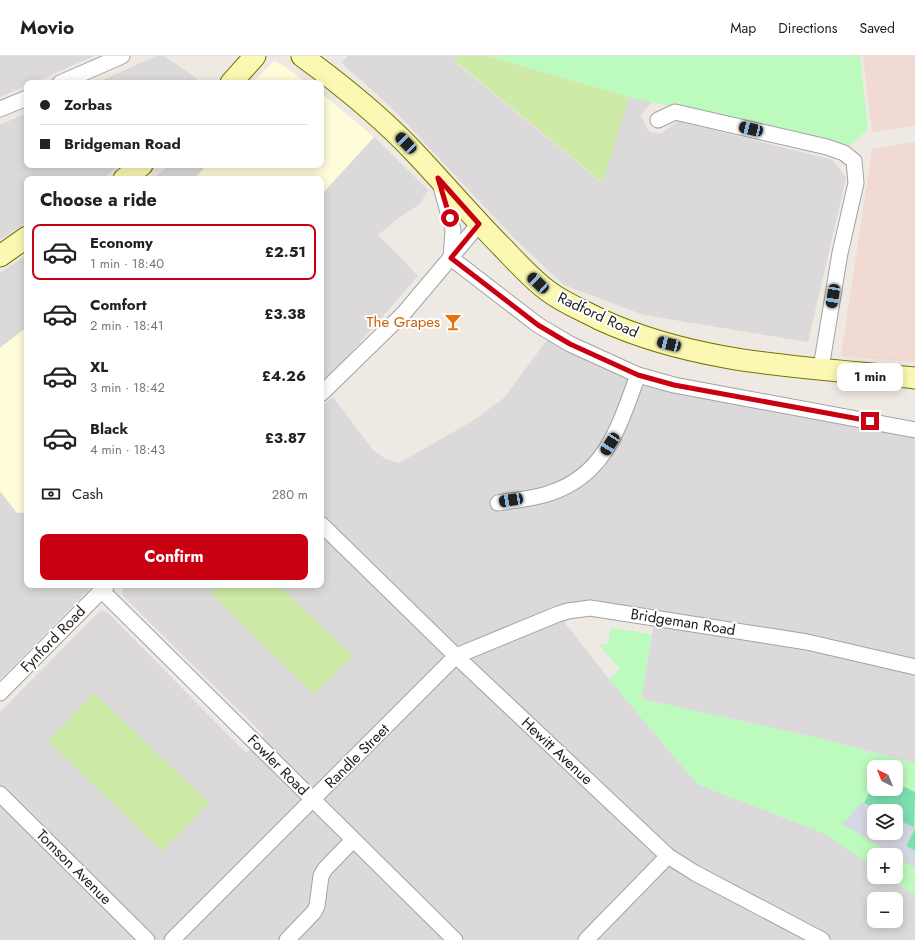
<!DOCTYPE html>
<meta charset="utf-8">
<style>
body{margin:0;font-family:Jost,sans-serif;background:#f2f2f2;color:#222;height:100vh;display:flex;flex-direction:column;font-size:15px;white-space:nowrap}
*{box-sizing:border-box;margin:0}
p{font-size:13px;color:#767676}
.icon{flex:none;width:22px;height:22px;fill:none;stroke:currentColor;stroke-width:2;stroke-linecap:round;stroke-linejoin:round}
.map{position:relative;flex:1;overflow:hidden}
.panel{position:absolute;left:24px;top:120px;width:300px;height:412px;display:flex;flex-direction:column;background:#fff;border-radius:8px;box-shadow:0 2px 10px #0003}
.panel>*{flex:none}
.guide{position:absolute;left:24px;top:24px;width:300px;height:88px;border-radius:8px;box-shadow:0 2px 10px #0003;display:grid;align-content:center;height:88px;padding:0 16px;background:#fff}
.needle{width:26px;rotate:317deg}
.controls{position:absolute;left:867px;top:704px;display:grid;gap:8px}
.controls a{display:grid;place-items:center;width:36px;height:36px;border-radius:8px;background:#fff;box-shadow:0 2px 10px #0003;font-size:20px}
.end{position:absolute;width:18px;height:18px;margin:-9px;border:5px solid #c90011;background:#fff;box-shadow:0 0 0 2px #fff}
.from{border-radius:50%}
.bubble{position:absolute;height:28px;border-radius:8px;background:#fff;box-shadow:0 2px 10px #0003;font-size:13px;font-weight:700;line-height:28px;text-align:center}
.car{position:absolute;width:12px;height:24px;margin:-12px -6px;border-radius:5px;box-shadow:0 0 3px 1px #0007;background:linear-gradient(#222 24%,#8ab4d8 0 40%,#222 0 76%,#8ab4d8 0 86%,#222 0)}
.guide b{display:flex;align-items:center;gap:14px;height:38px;font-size:15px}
.guide b+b{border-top:1px solid #e0e0e0}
.guide i{width:10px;height:10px;background:#222}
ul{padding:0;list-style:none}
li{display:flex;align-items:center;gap:12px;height:56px;margin:0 8px 6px;padding:0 8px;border:2px solid transparent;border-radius:8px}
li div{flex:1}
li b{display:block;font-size:15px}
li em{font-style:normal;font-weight:700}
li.current{border-color:#c90011}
li>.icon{width:36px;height:36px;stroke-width:1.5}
h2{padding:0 16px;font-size:18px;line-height:48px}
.pay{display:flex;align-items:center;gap:10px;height:44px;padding:0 16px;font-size:15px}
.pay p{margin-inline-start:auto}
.button{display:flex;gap:8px;margin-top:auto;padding:8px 16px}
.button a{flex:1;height:46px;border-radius:8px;background:#c90011;color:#fff;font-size:16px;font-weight:700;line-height:46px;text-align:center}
header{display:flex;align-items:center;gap:24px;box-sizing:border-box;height:56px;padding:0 20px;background:#fff;border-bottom:1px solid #e0e0e0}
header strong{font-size:19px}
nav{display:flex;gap:22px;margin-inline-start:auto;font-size:14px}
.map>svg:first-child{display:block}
</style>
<header>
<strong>Movio</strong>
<nav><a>Map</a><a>Directions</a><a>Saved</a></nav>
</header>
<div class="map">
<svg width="915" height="884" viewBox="0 0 915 884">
<rect width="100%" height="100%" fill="#eee9e2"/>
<g fill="#dbd9d9" fill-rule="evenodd">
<path d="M 0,0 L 94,0 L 33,27 L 27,27 L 27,29 L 0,41 Z"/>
<path d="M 156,0 L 164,0 L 200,25 L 197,27 L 96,27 Z"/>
<path d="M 348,0 L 458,0 L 454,5 L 602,127 L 629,41 L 652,46 L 641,59 L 647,73 L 651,76 L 662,77 L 678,65 L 833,104 L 846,122 L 808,286 L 644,259 L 564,229 L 515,183 L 391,51 L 346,11 L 342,6 Z"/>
<path d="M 27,57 L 27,109 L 120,109 L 102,123 L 27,123 L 27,166 L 0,184 L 0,69 Z"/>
<path d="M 374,81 L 428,134 L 420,148 L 400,161 L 378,179 L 418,220 L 348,300 L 321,328 L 321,139 Z"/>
<path d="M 169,109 L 207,109 L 194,123 L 153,123 Z"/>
<path d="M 27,199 L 27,271 L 0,292 L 0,217 Z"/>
<path d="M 552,277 L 638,319 L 915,374 L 915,707 L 805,679 L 641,643 L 655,562 L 558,558 L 609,623 L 697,728 L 823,777 L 874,811 L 874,821 L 888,821 L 915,839 L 915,884 L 0,884 L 0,656 L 101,554 L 108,557 L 246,697 L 264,679 L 123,540 L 122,535 L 128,529 L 321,529 L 321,352 L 333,341 L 373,394 L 386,403 L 399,407 L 471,366 L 504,342 ZM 874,843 L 896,843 L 896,865 L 874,865 Z"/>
<path d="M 0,435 L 17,457 L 27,456 L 27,529 L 93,529 L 0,624 Z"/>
</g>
<g fill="#fffcda">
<path d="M 274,5 L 281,8 L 307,27 L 252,27 Z"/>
<path d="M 321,37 L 374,81 L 321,139 L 321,123 L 194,123 L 207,109 L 321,109 Z"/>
<path d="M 27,271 L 27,456 L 17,457 L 0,435 L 0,292 Z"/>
</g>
<g fill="#f1dad4">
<path d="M 863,0 L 915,0 L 915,70 L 872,76 Z"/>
<path d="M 915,86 L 915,306 L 841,300 L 872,93 Z"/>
</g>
<g fill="#cdeaa6">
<path d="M 458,0 L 488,0 L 629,41 L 603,127 L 454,4 Z"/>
<path d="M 217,529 L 278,529 L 353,600 L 314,638 L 210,537 Z"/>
<path d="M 94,637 L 209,747 L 162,795 L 48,685 Z"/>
</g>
<g fill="#bdfabd" fill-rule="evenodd">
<path d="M 489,0 L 860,0 L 868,74 L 848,90 L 629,41 Z"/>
<path d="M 611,572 L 652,578 L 641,643 L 805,679 L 915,707 L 915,839 L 888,821 L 896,821 L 896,799 L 874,799 L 874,811 L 823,777 L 697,728 L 609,623 L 620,613 L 599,589 L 608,588 ZM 874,711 L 896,711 L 896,733 L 874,733 ZM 874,755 L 896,755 L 896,777 L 874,777 Z"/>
</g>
<g fill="#7de0b1">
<path d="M 896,727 L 915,736 L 914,772 L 896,763 L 896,755 L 880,755 L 864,747 L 874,728 L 874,733 L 896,733 Z"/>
<path d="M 915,772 L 915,795 L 906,790 Z"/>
</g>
<path fill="#d6d7e4" d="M 860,747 L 864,747 L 880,755 L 874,755 L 874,777 L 896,777 L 896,763 L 915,772 L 906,790 L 915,795 L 915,812 L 841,767 L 848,763 Z"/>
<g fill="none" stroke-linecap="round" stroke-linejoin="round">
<g stroke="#a3a3a3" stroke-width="17">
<g id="street">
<path d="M 60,27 L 122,0"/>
<path d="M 0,53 L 27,42"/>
<path d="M 658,64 L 675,56 L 827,91 L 844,97 L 854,105 L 856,127 L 840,197 L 821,312"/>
<path d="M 440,127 L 453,174 L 451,202 L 538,269 L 570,288 L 638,319 L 674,329 L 915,374"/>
<path d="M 321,338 L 404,257 L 479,168"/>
<path d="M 498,447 C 515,444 534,443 550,437 C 606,419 619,370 638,319"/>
<path d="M 321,468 L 456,600 L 668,800 L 695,817 L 822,884"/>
<path d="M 101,534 L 455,884"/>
<path d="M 0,637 L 107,529"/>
<path d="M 0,738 L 147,884"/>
<path d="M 172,884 L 456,600 L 558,558 L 568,555 L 590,552 L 807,586 L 915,611"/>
<path d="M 287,884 L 314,856 L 317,850 L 321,820 L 325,813 L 353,784"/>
<path d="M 586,884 L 668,800"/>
</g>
</g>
<g stroke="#727402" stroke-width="23">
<g id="secondary">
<path d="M 302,0 C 343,30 382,61 417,99 C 447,131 475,164 506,195 C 519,209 533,224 548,235 C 564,247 582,254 599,263 C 698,309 808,311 915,322"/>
<path d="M 231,27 L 255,0"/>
<path d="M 124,123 L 142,109"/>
<path d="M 0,200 L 27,181"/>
</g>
</g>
<use href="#street" stroke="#fff" stroke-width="15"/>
<use href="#secondary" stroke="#fbf8b3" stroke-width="21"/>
</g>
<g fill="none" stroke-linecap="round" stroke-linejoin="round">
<path stroke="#c90011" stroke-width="5" d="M 450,162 L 438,122 L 479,168 L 451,202 L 538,269 L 570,288 L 638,319 L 674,329 L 870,365"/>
</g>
<defs>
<g id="bar-bare" transform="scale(1.38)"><path d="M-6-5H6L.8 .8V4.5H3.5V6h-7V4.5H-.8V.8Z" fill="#e8710a" stroke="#fff" stroke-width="2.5" paint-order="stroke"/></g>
</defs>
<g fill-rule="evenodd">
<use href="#bar-bare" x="453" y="266"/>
</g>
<g text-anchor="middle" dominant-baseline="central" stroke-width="4" stroke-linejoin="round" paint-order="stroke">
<g font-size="15" fill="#1c1c1c" stroke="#fff">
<text transform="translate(598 259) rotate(25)">Radford Road</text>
<text transform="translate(683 566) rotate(9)">Bridgeman Road</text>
<text transform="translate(53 583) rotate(-46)">Fynford Road</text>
<text transform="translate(557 695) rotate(43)">Hewitt Avenue</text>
<text transform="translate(357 700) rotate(-45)">Randle Street</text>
<text transform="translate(278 709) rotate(45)">Fowler Road</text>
<text transform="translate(74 811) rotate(45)">Tomson Avenue</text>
</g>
<g font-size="15" fill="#c56008" stroke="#fff" text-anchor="end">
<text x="440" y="266">The Grapes</text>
</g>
</g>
</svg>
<div class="controls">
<a><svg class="needle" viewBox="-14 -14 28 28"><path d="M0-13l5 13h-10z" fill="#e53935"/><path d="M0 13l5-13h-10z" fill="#767676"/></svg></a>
<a><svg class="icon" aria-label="layers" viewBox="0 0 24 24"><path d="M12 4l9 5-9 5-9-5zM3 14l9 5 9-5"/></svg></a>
<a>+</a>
<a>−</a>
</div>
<i class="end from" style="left:450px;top:162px"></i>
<i class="end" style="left:870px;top:365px"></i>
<div class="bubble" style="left:837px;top:307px;width:66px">1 min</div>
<i class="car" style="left:751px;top:73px;rotate:283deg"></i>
<i class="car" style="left:406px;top:87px;rotate:316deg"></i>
<i class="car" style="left:538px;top:227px;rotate:313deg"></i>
<i class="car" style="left:833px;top:240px;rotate:189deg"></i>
<i class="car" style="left:669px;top:288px;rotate:284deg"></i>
<i class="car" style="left:610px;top:388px;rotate:213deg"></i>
<i class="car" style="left:511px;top:444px;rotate:260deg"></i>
<div class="guide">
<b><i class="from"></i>Zorbas</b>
<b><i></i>Bridgeman Road</b>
</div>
<section class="panel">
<h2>Choose a ride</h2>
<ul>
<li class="current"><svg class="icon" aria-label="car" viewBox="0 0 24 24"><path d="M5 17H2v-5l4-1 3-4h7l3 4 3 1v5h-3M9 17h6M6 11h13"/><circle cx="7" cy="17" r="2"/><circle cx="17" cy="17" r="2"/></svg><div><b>Economy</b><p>1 min · 18:40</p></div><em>£2.51</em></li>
<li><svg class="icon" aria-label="car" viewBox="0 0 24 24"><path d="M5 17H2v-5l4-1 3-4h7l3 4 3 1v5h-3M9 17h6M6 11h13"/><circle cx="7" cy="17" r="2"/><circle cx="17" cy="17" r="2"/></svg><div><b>Comfort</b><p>2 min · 18:41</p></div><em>£3.38</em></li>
<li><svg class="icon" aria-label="car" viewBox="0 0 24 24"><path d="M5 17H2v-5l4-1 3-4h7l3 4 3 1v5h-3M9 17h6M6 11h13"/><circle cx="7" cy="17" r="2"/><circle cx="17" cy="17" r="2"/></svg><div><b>XL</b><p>3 min · 18:42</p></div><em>£4.26</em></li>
<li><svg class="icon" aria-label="car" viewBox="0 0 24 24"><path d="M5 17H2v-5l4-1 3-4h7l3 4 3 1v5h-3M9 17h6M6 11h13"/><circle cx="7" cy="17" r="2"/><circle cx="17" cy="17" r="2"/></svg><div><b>Black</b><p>4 min · 18:43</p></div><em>£3.87</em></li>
</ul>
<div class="pay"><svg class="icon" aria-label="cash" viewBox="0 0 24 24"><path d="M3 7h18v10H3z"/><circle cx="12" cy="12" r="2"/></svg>Cash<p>280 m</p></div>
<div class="button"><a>Confirm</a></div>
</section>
</div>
